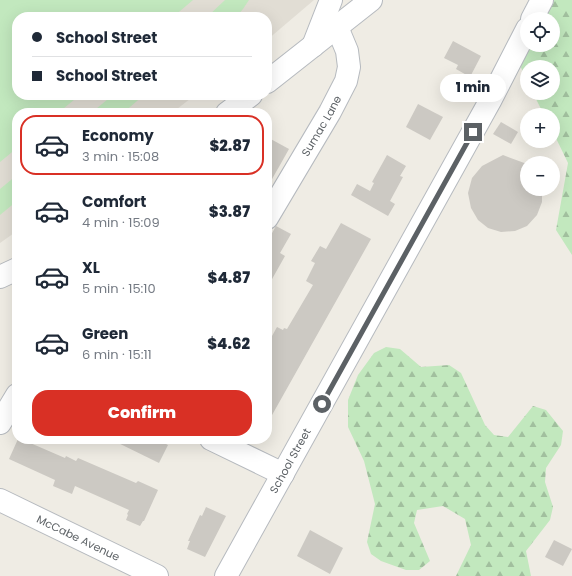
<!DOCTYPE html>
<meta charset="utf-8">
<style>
body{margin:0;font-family:Poppins,sans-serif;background:#f6f6f7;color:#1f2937;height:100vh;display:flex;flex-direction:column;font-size:15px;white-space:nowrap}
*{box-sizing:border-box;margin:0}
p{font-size:13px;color:#747a83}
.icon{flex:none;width:22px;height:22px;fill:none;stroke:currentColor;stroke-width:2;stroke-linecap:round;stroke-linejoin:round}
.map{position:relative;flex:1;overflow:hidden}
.details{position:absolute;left:12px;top:108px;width:260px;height:336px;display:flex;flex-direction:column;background:#fff;border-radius:16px;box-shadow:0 4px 16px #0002}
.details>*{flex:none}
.guide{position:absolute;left:12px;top:12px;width:260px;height:88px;border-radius:16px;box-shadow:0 4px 16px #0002;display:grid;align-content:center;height:88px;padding:0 20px;background:#fff}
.fabs{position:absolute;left:520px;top:12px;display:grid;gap:8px}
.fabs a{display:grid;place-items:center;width:40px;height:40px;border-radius:50%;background:#fff;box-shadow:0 4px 16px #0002;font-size:20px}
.end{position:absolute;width:18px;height:18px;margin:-9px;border:5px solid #5c6165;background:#fff;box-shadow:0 0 0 2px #fff}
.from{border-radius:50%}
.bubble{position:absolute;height:28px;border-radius:14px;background:#fff;box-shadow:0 4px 16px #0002;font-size:13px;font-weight:800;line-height:28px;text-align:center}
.guide b{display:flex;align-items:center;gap:14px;height:38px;font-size:15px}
.guide b+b{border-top:1px solid #e0e1e3}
.guide i{width:10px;height:10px;background:#1f2937}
ul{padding:7px 0 0;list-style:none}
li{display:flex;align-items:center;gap:12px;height:60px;margin:0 8px 6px;padding:0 12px;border:2px solid transparent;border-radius:16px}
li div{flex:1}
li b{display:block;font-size:15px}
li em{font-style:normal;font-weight:800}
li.selected{border-color:#d93025}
li>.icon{width:36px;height:36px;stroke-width:1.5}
.cta{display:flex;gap:8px;margin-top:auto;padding:8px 20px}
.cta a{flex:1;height:46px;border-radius:16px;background:#d93025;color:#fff;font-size:16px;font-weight:800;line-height:46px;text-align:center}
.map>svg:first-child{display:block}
</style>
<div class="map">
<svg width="572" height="576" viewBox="0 0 572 576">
<defs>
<pattern id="forest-firs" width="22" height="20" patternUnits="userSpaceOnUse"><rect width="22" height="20" fill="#c2e8be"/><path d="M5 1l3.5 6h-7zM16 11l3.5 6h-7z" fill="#a1bf9e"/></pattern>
</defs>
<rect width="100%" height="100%" fill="#efece4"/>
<path fill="#e1ddd4" d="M 0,0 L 314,0 L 267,40 L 267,17 L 17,17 L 17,95 L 195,95 L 172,113 L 17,113 L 17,231 L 0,243 Z"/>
<g fill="url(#forest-firs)">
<path d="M 542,0 L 572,0 L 572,255 L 556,230 L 568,163 L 553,132 L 553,115 L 544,115 L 533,93 L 553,93 L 553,67 L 527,67 L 527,80 L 514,53 L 527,45 L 553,45 L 553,19 L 532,19 Z"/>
<path d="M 386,347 L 400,349 L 421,367 L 449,365 L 461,373 L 485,425 L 494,435 L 508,437 L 533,406 L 546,410 L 563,431 L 561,445 L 546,468 L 545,482 L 553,507 L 550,520 L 526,551 L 531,576 L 456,576 L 471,545 L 465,519 L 443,506 L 417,510 L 414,523 L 430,561 L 419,570 L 406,570 L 381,561 L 371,554 L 367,542 L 375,504 L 364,461 L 348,427 L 348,400 L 358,375 L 374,353 Z"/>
</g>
<g fill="#c2e8be">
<path d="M 0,0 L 193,0 L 173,17 L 17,17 L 17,95 L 80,95 L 58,113 L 17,113 L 17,148 L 0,162 Z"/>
<path d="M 225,0 L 249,0 L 243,9 L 236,17 L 207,17 Z"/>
<path d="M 113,95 L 144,95 L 123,113 L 91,113 Z"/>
<path d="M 17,175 L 17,201 L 0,215 L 0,189 Z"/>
</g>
<g fill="#ccc9c3">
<path d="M 453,41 L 481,56 L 470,77 L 456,69 L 458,65 L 444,58 Z"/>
<path d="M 418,104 L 443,117 L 430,140 L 406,127 Z"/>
<path d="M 501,122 L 518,132 L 511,144 L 493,134 Z"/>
<path d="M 267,137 L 289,149 L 267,188 Z"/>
<path d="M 387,155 L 406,166 L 400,176 L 403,177 L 390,201 L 395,204 L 388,216 L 351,195 L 357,184 L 370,191 L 374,183 L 372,182 Z"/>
<path d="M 503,155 L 527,164 L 527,189 L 542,189 L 542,202 L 537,215 L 527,226 L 515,231 L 501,232 L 488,228 L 478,220 L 471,208 L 468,193 L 472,178 L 482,166 Z"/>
<path d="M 341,223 L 371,239 L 267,424 L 267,345 L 277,327 L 283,330 L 284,328 L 287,329 L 313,285 L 306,281 L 315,263 L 311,261 L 320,246 L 326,249 Z"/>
<path d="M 276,226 L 291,234 L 280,253 L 285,256 L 267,288 L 267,242 Z"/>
<path d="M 18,439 L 21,439 L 65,458 L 66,456 L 76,461 L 78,458 L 136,483 L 138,481 L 158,490 L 144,521 L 143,521 L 140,526 L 126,520 L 128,515 L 127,514 L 129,510 L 75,486 L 72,494 L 53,486 L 55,480 L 9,459 Z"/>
<path d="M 110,439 L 156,439 L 168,445 L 159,463 Z"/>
<path d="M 206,507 L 226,516 L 205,557 L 187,549 L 190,541 L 188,541 L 200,515 L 202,516 Z"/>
<path d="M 310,530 L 343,548 L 330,574 L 297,556 Z"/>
<path d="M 554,540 L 572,549 L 563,566 L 545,557 Z"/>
</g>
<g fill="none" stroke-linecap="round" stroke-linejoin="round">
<g stroke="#b6babf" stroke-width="24">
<g id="minor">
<path d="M 532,19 L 542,0"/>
<path d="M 313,46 L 331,0"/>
<path d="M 267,82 L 371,0"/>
<path d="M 227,113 L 251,95"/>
<path id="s1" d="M 267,218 L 330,112 L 346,81 L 349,67 L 347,51 L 337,27"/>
<path d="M 0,277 L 17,269"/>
<path d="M 0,423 L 17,395"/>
<path d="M 211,439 L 283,474"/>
<path id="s2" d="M 0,500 L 157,576"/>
<path id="s3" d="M 226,576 L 490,101 L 527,29"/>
</g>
</g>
<use href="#minor" stroke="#fff" stroke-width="22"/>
</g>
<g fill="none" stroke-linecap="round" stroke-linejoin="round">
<path stroke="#5c6165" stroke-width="5" d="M 322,404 L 473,132"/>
</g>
<g text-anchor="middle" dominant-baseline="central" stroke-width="3.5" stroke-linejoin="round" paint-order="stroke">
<g font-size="11" fill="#5c6165" stroke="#fff">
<text stroke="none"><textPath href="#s1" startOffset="107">Sumac Lane</textPath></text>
<text stroke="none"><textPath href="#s3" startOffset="132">School Street</textPath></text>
<text stroke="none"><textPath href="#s2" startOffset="87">McCabe Avenue</textPath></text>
</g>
</g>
</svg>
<div class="fabs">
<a><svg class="icon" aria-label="locate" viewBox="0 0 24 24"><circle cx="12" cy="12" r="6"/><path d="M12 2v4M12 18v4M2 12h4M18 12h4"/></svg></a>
<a><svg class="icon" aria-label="layers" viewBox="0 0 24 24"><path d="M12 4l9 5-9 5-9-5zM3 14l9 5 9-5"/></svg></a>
<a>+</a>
<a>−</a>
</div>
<i class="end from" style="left:322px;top:404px"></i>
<i class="end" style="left:473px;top:132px"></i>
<div class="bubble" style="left:440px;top:74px;width:66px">1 min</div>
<div class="guide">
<b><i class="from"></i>School Street</b>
<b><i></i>School Street</b>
</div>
<section class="details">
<ul>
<li class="selected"><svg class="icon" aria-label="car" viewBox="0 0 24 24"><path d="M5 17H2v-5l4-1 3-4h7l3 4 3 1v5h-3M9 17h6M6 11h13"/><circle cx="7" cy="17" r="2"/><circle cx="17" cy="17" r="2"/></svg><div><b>Economy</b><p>3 min · 15:08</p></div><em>$2.87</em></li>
<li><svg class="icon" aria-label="car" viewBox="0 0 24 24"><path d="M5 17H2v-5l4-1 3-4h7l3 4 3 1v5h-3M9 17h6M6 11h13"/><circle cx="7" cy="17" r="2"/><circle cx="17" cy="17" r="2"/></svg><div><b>Comfort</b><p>4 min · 15:09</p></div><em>$3.87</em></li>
<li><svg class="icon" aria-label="car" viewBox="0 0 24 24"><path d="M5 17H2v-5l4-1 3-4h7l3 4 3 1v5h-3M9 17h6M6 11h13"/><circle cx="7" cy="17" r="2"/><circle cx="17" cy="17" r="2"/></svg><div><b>XL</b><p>5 min · 15:10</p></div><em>$4.87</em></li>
<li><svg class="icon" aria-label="car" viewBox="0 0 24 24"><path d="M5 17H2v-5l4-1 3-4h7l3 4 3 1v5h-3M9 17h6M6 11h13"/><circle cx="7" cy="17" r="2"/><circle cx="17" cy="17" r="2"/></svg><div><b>Green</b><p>6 min · 15:11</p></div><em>$4.62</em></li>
</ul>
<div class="cta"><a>Confirm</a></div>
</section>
</div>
